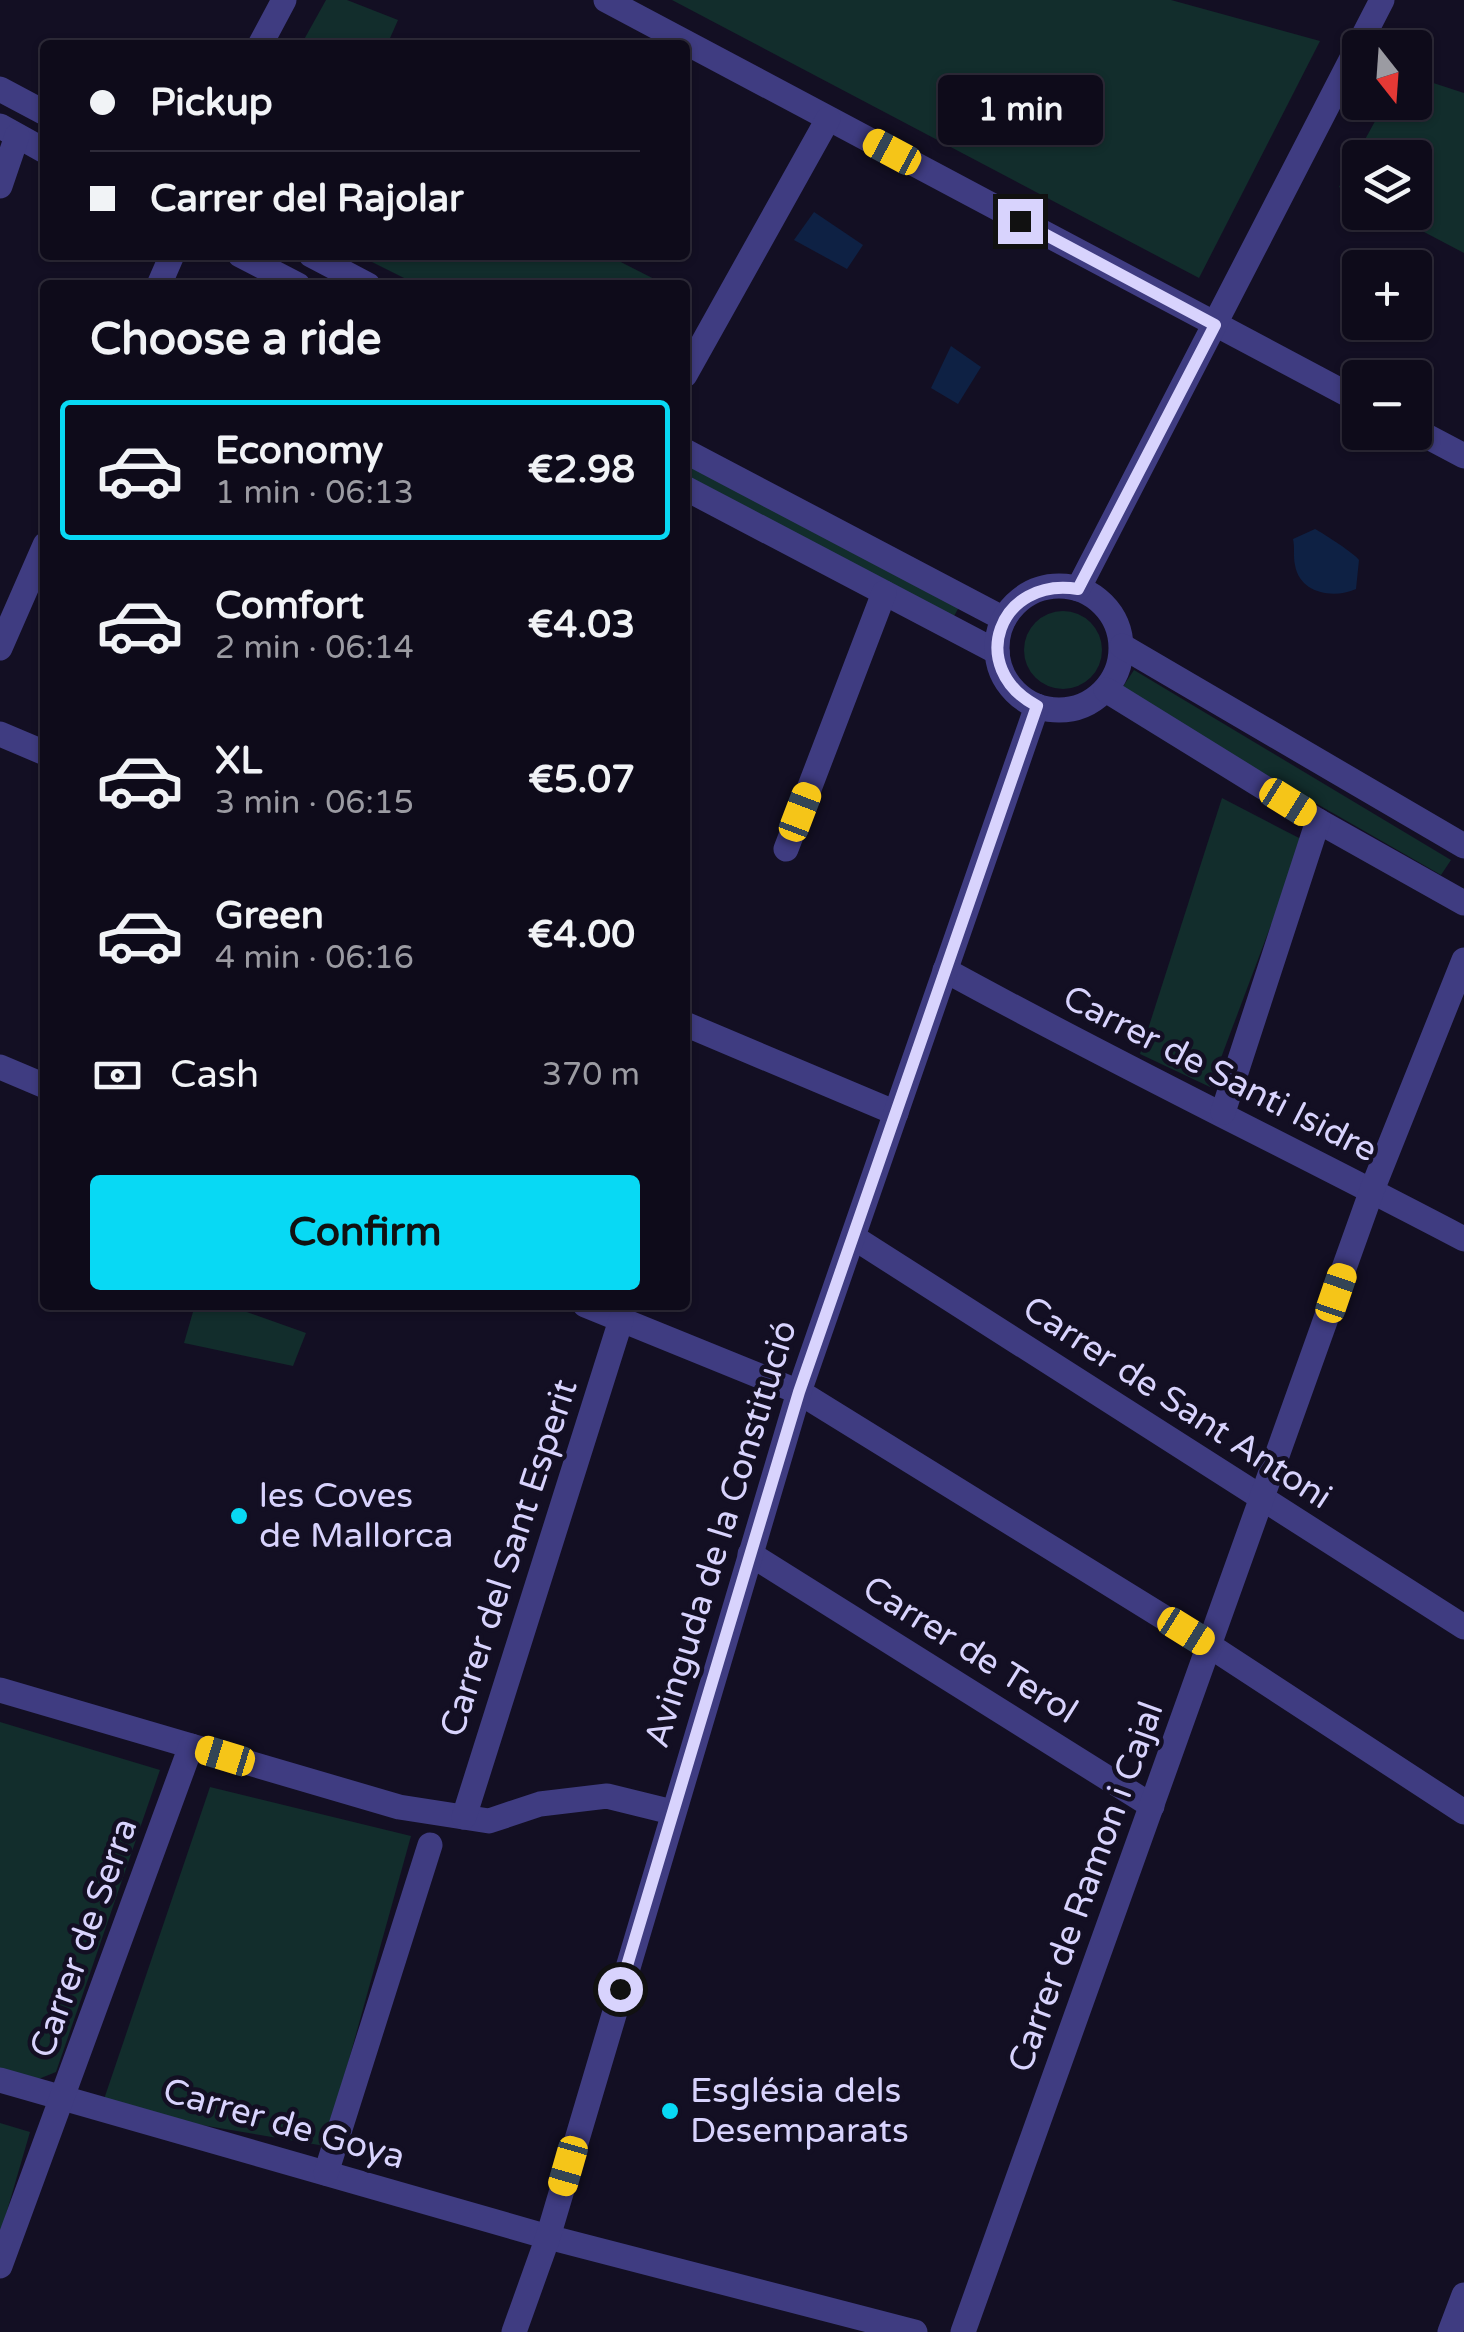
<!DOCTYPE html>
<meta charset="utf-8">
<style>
body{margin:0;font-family:"Varela Round",sans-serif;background:#1c1927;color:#f1f3f6;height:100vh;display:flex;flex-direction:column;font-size:38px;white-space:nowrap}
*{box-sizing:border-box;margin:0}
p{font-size:32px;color:#9b9ba2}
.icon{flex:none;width:55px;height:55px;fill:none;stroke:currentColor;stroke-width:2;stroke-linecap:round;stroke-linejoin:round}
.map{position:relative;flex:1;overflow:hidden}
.sheet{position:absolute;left:40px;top:280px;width:650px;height:1030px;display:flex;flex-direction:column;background:#0e0b1a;border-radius:10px;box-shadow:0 2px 8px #0004,0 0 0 2px #2e2b39}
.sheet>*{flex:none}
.top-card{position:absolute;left:40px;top:40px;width:650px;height:220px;border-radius:10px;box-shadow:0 2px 8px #0004,0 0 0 2px #2e2b39;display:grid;align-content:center;height:220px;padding:0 50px;background:#0e0b1a}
.needle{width:65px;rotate:163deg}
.tools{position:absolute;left:1342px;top:30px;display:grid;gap:20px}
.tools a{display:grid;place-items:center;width:90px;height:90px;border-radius:10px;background:#0e0b1a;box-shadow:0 2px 8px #0004,0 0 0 2px #2e2b39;font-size:50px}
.end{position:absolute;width:45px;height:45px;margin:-22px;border:12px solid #d8d3fd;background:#111;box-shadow:0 0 0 5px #111}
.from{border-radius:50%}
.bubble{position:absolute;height:70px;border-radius:10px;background:#0e0b1a;box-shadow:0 2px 8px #0004,0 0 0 2px #2e2b39;font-size:32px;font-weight:700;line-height:70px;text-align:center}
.car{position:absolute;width:30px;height:60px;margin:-30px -15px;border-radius:12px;box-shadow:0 0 8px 2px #0007;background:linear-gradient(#f5c518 24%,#345 0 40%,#f5c518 0 76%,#345 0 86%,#f5c518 0)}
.top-card b{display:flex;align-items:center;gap:35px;height:95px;font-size:38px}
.top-card b+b{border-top:2px solid #2e2b39}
.top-card i{width:25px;height:25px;background:#f1f3f6}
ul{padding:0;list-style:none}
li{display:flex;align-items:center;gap:30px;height:140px;margin:0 20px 15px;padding:0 30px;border:5px solid transparent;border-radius:10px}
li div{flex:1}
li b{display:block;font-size:38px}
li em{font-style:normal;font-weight:700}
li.current{border-color:#08d9f4}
li>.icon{width:90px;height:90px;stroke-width:1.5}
h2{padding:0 50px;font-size:45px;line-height:120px}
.pay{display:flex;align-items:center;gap:25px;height:110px;padding:0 50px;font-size:38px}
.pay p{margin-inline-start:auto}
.action{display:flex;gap:20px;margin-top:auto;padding:20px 50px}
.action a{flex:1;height:115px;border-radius:10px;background:#08d9f4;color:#111;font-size:40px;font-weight:700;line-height:115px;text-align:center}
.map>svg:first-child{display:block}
</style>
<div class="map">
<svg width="1464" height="2332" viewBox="0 0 1464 2332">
<rect width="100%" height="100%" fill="#130f23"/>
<g fill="#122d2c">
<path d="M 326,0 L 347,0 L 398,20 L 387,45 L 301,45 Z"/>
<path d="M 672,0 L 1171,0 L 1320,41 L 1199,278 Z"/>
<path d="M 1415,77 L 1464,93 L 1464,253 L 1388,213 L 1415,212 L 1415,158 L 1360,158 L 1360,198 L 1339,187 L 1385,103 L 1415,102 Z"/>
<path d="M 358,255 L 607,255 L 666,285 L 418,285 Z"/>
<path d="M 693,465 L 959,607 L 953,618 L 688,477 Z"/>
<circle cx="1063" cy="650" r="39"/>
<path d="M 1134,670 L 1451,860 L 1441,875 L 1120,691 Z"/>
<path d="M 1222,798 L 1303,840 L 1210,1087 L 1140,1054 Z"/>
<path d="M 195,1305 L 227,1305 L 306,1333 L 293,1366 L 184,1343 Z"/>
<path d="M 0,1722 L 160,1770 L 56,2072 L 21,2086 L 0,2077 Z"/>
<path d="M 210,1787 L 411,1836 L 325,2146 L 101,2108 Z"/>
<path d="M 0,2123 L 30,2132 L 0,2235 Z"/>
</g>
<g fill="#0e2144">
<path d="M 814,212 L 863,245 L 847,269 L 794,240 Z"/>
<path d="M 951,346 L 981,367 L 958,404 L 931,388 Z"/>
<path d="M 1315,529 C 1324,534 1354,553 1359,560 L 1356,589 C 1334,599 1300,594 1295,565 C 1293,557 1295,548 1293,539 Z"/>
</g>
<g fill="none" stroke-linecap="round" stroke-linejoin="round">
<g stroke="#3f3c81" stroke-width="25">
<path d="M 606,0 L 1360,401"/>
<path d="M 260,45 L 284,0"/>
<path d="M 0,89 L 45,113"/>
<path d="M 0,126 L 45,151"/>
<path d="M 0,186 L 17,136"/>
<path d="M 240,255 L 298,285"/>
<path d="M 311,255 L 368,285"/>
<path d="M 159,285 L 172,255"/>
<path d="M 685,375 L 828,119"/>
<path d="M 1415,430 L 1464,456"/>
<path d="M 685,451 L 1004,619"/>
<path d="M 685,488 L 997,652"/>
<circle cx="1059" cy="648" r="62"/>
<path d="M 1078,589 L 1382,0"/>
<path d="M 1122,646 L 1464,846"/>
<path d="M 0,648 L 45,545"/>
<path d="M 1106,690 L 1318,821 L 1464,903"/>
<path d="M 0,734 L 45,753"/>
<path d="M 786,849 L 884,593"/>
<path d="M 945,970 C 1116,1064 1291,1148 1464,1239"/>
<path d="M 685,1024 L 896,1113"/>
<path d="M 0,1067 L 45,1086"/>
<path d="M 1223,1112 L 1318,821"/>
<path d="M 853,1237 L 1464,1627"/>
<path d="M 585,1305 L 799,1392 L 1210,1646 L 1464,1812"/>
<path d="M 750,1554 L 1152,1806"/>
<path d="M 0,1690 L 399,1807 L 489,1821 L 540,1804 L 607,1796 L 672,1812"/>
<path d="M 464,1817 L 621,1320"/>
<path d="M 0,2080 L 548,2237 L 915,2332"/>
<path d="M 326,2173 L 430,1845"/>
<path d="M 0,2266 L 191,1746"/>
<path d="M 514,2332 L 548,2237 L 799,1392 L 1037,706"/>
<path d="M 963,2332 L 1372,1190 L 1464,960"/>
<path d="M 1450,2332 L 1464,2295"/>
</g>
</g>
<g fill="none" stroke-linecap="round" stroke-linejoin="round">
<path stroke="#d8d3fd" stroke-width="12" d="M 620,1989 L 799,1392 L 1037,706 C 965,668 999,576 1078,589 L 1215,325 L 1020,221"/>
</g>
<g fill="#08d9f4" stroke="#130f23" stroke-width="4">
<circle cx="239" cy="1516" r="10"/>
<circle cx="670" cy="2111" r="10"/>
</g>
<g text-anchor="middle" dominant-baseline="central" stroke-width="9" stroke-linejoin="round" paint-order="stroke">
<g font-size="35" fill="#d8d3fd" stroke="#130f23">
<text transform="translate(1220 1074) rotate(27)">Carrer de Santi Isidre</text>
<text transform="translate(1177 1403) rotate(33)">Carrer de Sant Antoni</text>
<text transform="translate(721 1534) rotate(-73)">Avinguda de la Constitució</text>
<text transform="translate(509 1558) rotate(-72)">Carrer del Sant Esperit</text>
<text transform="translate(970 1650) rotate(32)">Carrer de Terol</text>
<text transform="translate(1086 1887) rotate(-70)">Carrer de Ramon i Cajal</text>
<text transform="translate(84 1938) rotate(-70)">Carrer de Serra</text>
<text transform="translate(284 2124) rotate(16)">Carrer de Goya</text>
</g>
<g font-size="35" fill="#d8d3fd" stroke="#130f23" text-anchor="start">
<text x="259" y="1496">les Coves<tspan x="259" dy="40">de Mallorca</tspan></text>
<text x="690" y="2091">Església dels<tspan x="690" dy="40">Desemparats</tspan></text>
</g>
</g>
</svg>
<div class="tools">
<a><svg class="needle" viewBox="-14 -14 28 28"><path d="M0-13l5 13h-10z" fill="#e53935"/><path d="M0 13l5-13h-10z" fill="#9b9ba2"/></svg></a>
<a><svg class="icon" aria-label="layers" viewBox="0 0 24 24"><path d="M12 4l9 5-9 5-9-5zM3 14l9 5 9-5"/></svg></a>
<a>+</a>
<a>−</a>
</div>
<i class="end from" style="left:620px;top:1989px"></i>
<i class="end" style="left:1020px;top:221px"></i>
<div class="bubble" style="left:938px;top:75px;width:165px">1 min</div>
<i class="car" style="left:892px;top:152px;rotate:298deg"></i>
<i class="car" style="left:1288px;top:802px;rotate:122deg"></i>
<i class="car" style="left:800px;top:812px;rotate:21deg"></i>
<i class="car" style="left:1336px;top:1293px;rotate:19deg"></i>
<i class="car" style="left:1186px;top:1631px;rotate:122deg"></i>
<i class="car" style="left:225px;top:1756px;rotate:287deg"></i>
<i class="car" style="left:568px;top:2166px;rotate:196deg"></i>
<div class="top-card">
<b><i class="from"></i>Pickup</b>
<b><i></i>Carrer del Rajolar</b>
</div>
<section class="sheet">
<h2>Choose a ride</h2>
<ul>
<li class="current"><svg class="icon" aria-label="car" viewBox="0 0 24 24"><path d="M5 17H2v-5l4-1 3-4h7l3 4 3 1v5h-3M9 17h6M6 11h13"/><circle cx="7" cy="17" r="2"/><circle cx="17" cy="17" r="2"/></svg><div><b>Economy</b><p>1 min · 06:13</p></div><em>€2.98</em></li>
<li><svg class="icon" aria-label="car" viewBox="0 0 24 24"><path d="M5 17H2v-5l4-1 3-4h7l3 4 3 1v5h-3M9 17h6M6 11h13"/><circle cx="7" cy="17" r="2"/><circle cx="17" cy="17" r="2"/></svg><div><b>Comfort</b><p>2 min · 06:14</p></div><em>€4.03</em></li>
<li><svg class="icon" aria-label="car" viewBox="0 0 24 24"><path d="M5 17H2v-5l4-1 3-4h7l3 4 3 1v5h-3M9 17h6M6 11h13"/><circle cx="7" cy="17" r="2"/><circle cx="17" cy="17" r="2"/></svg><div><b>XL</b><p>3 min · 06:15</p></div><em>€5.07</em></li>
<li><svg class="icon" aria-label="car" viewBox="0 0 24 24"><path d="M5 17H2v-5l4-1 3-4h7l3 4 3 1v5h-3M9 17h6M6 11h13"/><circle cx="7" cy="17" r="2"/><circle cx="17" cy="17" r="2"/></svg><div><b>Green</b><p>4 min · 06:16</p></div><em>€4.00</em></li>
</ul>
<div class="pay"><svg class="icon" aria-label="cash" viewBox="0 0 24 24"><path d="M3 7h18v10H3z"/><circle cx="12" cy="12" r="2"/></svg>Cash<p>370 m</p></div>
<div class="action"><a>Confirm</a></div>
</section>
</div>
